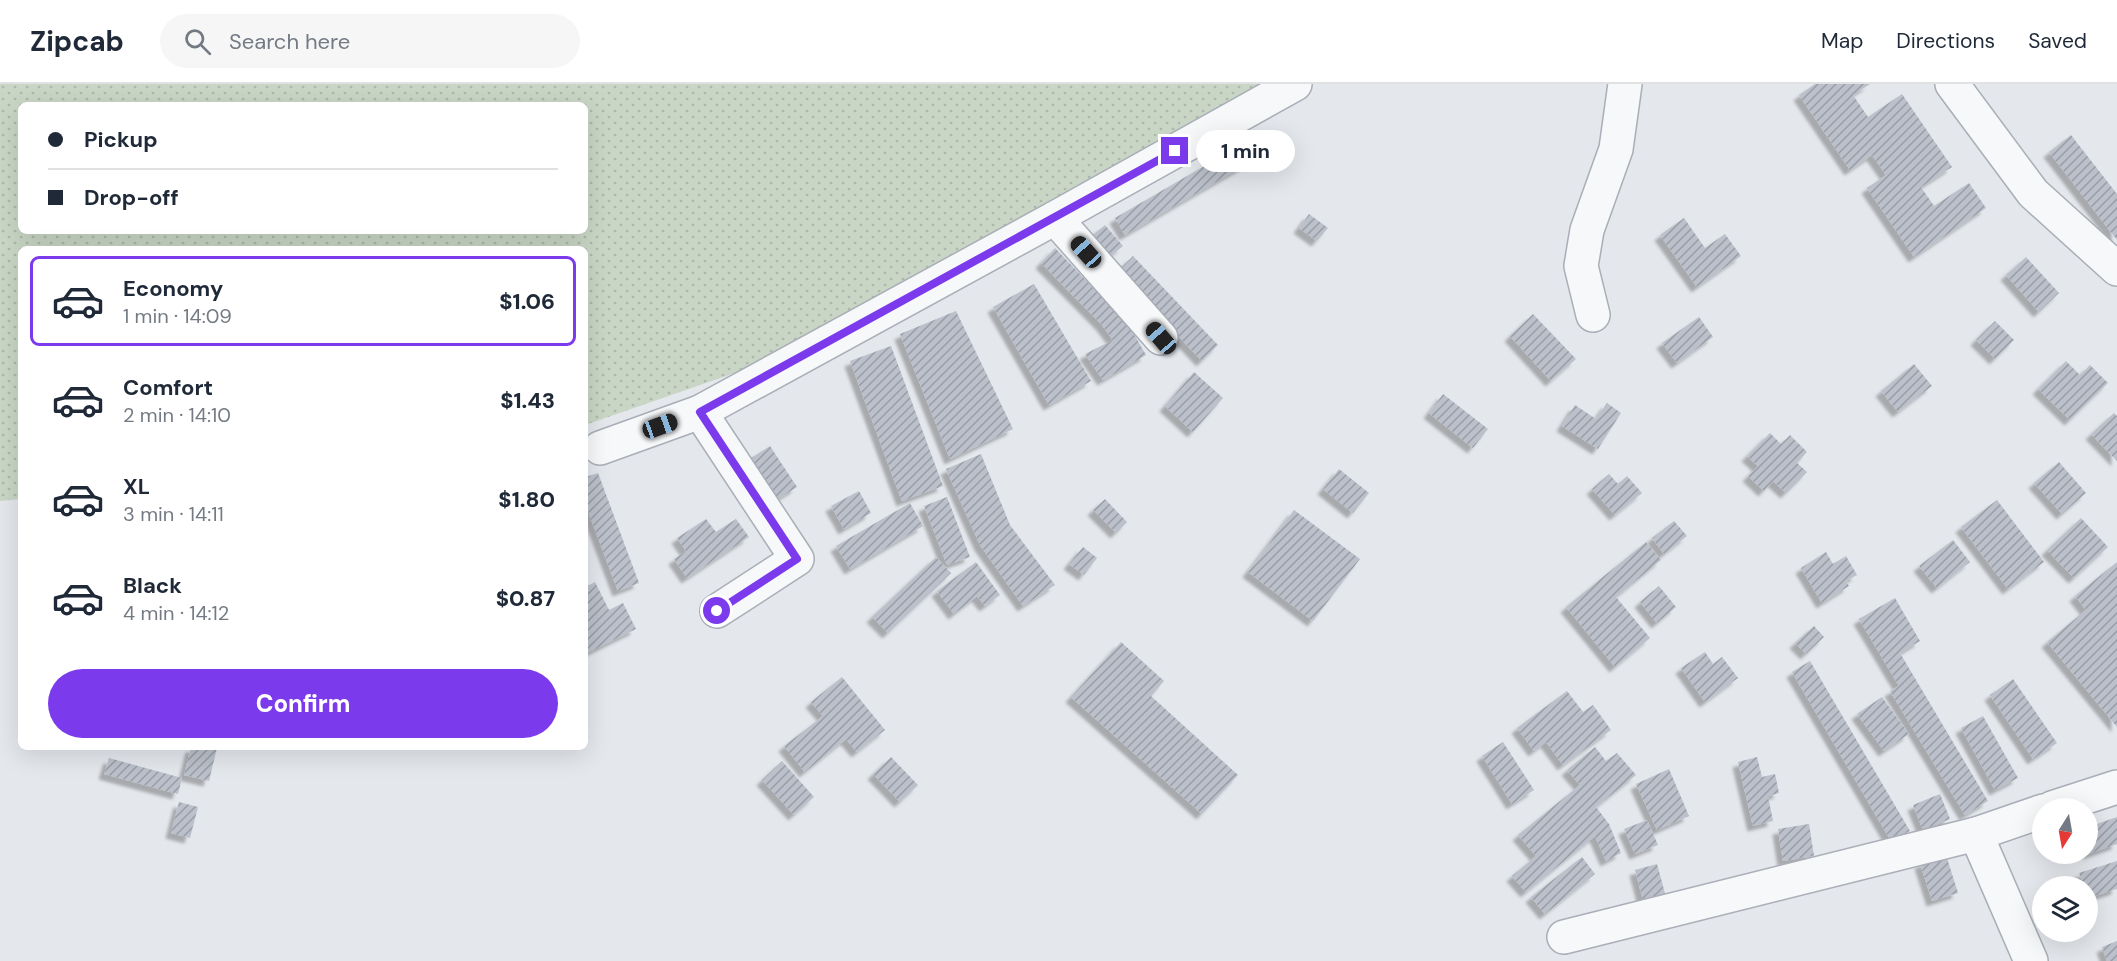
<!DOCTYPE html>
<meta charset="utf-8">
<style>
body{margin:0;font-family:"DM Sans",sans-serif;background:#f6f6f7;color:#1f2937;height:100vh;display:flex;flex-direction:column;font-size:22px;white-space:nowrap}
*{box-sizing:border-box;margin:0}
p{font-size:20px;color:#747a83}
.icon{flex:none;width:33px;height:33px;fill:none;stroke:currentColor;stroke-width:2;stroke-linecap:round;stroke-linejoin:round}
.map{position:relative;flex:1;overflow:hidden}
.details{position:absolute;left:18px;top:162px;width:570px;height:504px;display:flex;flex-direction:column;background:#fff;border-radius:9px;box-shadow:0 6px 24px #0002}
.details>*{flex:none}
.hud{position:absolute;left:18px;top:18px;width:570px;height:132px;border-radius:9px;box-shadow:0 6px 24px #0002;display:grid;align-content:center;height:132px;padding:0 30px;background:#fff}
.needle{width:39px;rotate:191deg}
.fabs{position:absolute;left:2032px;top:714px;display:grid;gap:12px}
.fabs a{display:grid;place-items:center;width:66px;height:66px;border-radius:50%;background:#fff;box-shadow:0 6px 24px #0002;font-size:30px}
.end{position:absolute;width:27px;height:27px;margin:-14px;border:8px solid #7c3aed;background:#fff;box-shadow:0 0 0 3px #fff}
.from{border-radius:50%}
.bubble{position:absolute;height:42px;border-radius:21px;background:#fff;box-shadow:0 6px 24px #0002;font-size:20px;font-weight:800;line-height:42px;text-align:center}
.car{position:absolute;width:18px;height:36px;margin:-18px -9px;border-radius:8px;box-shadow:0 0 4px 2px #0007;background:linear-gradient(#222 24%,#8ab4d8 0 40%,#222 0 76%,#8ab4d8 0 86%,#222 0)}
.hud b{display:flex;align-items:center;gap:21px;height:57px;font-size:22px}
.hud b+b{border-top:2px solid #e0e1e3}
.hud i{width:15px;height:15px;background:#1f2937}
ul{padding:10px 0 0;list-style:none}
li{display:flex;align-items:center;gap:18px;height:90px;margin:0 12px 9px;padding:0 18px;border:3px solid transparent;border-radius:9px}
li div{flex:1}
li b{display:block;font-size:22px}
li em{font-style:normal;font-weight:800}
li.current{border-color:#7c3aed}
li>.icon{width:54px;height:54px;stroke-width:1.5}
.primary-button{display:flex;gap:12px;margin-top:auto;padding:12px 30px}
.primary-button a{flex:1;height:69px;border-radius:36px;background:#7c3aed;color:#fff;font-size:24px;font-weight:800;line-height:69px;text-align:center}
header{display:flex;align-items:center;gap:36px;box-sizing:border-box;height:84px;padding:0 30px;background:#fff;border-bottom:2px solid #e0e1e3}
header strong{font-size:28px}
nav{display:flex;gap:33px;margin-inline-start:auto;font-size:21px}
.search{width:420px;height:54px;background:#f6f6f7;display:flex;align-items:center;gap:15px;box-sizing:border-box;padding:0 21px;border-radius:33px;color:#747a83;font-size:22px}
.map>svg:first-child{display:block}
</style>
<header>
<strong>Zipcab</strong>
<div class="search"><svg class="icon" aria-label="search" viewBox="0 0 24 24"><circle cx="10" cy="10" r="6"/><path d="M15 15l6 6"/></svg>Search here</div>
<nav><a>Map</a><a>Directions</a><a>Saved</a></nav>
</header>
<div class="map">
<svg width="2117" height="877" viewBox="0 0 2117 877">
<defs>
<pattern id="grass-dots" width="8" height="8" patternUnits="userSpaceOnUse" patternTransform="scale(1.5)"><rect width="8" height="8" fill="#c9d6c5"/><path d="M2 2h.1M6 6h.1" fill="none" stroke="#adb8ab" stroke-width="1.8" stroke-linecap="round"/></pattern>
<pattern id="building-hatch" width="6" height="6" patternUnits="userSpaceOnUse" patternTransform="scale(1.5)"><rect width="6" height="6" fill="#bbc0ca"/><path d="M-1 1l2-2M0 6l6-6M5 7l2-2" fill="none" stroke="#989da6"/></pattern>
<filter id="shadow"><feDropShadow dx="-5.5" dy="5.5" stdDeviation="1.5" flood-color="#0004"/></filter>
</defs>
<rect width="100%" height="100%" fill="#e4e7ec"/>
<path fill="url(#grass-dots)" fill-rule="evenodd" d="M 0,0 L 1275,0 L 752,283 L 585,341 L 585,165 L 21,165 L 21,415 L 0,417 ZM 21,21 L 585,21 L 585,147 L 21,147 Z"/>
<g fill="url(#building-hatch)" filter="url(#shadow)">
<path d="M 1815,0 L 1870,0 L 1853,11 L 1868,33 L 1902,10 L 1952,83 L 1921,103 L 1934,122 L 1969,99 L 1986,124 L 1914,173 L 1867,104 L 1886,91 L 1872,71 L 1850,86 L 1799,11 Z"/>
<path d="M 1266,46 L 1276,63 L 1125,151 L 1115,134 Z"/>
<path d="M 2071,51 L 2117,110 L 2117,156 L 2049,68 Z"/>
<path d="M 1309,130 L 1328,144 L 1317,157 L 1299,144 Z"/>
<path d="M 1684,134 L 1705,164 L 1725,150 L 1741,172 L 1697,203 L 1660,151 Z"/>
<path d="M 1105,141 L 1123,162 L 1107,175 L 1089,154 Z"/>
<path d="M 1055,164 L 1128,240 L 1146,271 L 1103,296 L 1085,270 L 1113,256 L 1102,241 L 1041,179 Z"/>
<path d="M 1133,172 L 1218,261 L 1202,277 L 1117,188 Z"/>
<path d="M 2026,173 L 2059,209 L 2039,228 L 2006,191 Z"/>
<path d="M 1034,200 L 1091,297 L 1049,321 L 993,223 Z"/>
<path d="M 956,227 L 1013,345 L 950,375 L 900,250 Z"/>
<path d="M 1533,230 L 1576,275 L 1551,297 L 1510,252 Z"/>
<path d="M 1699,233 L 1713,253 L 1677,279 L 1662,259 Z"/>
<path d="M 1995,237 L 2014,256 L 1995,275 L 1976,256 Z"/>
<path d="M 891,262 L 943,402 L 902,417 L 850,277 Z"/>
<path d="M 2066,277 L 2080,291 L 2090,281 L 2108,299 L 2070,336 L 2038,305 Z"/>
<path d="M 1914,280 L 1932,302 L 1898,328 L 1881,307 Z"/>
<path d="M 1194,288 L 1223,314 L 1193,348 L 1165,322 Z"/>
<path d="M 1443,310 L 1488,345 L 1473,364 L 1429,329 Z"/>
<path d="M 1607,319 L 1621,329 L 1598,365 L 1562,342 L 1575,321 L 1596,335 Z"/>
<path d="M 2114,329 L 2117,332 L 2117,377 L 2091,350 Z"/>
<path d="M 1770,349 L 1781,360 L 1790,351 L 1807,368 L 1797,379 L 1807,388 L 1786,409 L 1773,397 L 1764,407 L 1748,392 L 1758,382 L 1747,372 Z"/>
<path d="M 770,362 L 797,403 L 775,417 L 748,376 Z"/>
<path d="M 981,370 L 1010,441 L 1055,501 L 1023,522 L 980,461 L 946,385 Z"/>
<path d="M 2059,378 L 2086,409 L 2062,430 L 2034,399 Z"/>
<path d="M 1339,385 L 1369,409 L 1353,429 L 1323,405 Z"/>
<path d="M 598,389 L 639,499 L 618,507 L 585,419 L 585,393 Z"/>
<path d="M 1609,390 L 1618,400 L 1627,392 L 1642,409 L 1615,431 L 1592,405 Z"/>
<path d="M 859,407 L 871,429 L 844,445 L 831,422 Z"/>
<path d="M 947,413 L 970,473 L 947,481 L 924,422 Z"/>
<path d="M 1105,415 L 1127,438 L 1116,449 L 1093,426 Z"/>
<path d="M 1997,416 L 2044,478 L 2008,505 L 1961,443 Z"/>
<path d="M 910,419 L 923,442 L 850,485 L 836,462 Z"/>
<path d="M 1294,426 L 1360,475 L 1313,537 L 1248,488 Z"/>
<path d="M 2081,434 L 2108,463 L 2074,494 L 2047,466 Z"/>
<path d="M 706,435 L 716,448 L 736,435 L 749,453 L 687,494 L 674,475 L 686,467 L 677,454 Z"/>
<path d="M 1674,437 L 1687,452 L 1664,470 L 1652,454 Z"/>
<path d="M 1953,456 L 1970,478 L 1937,504 L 1919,482 Z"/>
<path d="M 1646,458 L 1661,476 L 1616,513 L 1650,554 L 1615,583 L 1566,523 Z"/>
<path d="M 1083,463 L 1097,474 L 1084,491 L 1069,480 Z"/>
<path d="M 1826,468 L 1833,480 L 1846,472 L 1857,491 L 1846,497 L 1849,502 L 1822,519 L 1801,484 Z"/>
<path d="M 936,473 L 951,489 L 888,549 L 872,533 Z"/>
<path d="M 976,478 L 1000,511 L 985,522 L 977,512 L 954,530 L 937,507 Z"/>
<path d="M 2117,478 L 2117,643 L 2047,558 L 2086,526 L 2075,512 Z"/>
<path d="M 595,498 L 609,526 L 623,519 L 636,545 L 585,570 L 585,503 Z"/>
<path d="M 1659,502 L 1676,523 L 1657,539 L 1640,518 Z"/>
<path d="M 1895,514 L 1920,557 L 1900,569 L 1988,717 L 1965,731 L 1890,607 L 1899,602 L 1859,535 Z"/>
<path d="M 1814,542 L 1824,553 L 1806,570 L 1795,559 Z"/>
<path d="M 1121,558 L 1164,597 L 1151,612 L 1238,691 L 1202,730 L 1071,613 Z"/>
<path d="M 1705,568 L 1713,580 L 1722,573 L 1738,594 L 1705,618 L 1681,584 Z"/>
<path d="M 1810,577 L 1910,747 L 1891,757 L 1792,588 Z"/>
<path d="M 842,593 L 885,646 L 857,668 L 846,655 L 805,688 L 784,662 L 823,632 L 811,618 Z"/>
<path d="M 2013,595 L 2057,659 L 2033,675 L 1990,611 Z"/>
<path d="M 1567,607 L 1583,628 L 1593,621 L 1611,646 L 1563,681 L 1546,658 L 1534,667 L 1517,644 Z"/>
<path d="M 1882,613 L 1909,650 L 1884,667 L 1857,630 Z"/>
<path d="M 1983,632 L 2018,694 L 1995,706 L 1961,644 Z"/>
<path d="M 1503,658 L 1534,706 L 1512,720 L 1482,672 Z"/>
<path d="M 191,663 L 217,664 L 209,697 L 184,691 Z"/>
<path d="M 1595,663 L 1606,677 L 1617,669 L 1636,691 L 1596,723 L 1609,740 L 1621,769 L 1606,777 L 1595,752 L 1526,808 L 1512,792 L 1536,772 L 1518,751 L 1580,701 L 1567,686 Z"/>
<path d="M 891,673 L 918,701 L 900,718 L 873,690 Z"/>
<path d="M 1757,673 L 1762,693 L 1775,690 L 1779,709 L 1768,712 L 1773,737 L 1753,742 L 1738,678 Z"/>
<path d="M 109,674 L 182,694 L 178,710 L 104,690 Z"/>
<path d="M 782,677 L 814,713 L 794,731 L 762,696 Z"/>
<path d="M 1669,685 L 1689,732 L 1657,746 L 1636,700 Z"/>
<path d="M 1940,710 L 1950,735 L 1923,746 L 1913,721 Z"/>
<path d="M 179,718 L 198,723 L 190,754 L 171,749 Z"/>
<path d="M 2117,733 L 2117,760 L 2088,770 L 2088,743 Z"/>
<path d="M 1647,736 L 1658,761 L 1635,770 L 1624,745 Z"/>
<path d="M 1809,740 L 1814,772 L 1783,777 L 1778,745 Z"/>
<path d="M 1946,771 L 1958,809 L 1932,817 L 1920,779 Z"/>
<path d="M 1582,773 L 1595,790 L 1545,830 L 1531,813 Z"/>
<path d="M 2117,777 L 2117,805 L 2088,814 L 2088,802 L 2084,802 L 2079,789 Z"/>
<path d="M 1657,780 L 1666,813 L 1644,820 L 1635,786 Z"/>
<path d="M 2117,857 L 2117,877 L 2107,877 L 2102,863 Z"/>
</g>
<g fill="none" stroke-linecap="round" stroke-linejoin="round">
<g stroke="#a9aeb7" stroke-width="36">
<g id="minor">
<path d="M 1952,0 L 2033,109 L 2117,185"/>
<path d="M 1055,134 L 1161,254"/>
<path d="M 1593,231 L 1581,182 L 1587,146 L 1616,65 L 1625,0"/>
<path d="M 700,328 L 797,475 L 717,527"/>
<path d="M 600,364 L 700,328 L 1055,134 L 1295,0"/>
<path d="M 2052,724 L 2117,703"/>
<path d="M 1976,750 L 2031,877"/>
<path d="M 1564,853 L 1976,750 L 2043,727"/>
</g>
</g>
<use href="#minor" stroke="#f7f8fa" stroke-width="33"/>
</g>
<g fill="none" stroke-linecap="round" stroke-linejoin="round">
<path stroke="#7c3aed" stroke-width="8" d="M 717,527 L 797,475 L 700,328 L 1175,67"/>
</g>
</svg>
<div class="fabs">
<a><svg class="needle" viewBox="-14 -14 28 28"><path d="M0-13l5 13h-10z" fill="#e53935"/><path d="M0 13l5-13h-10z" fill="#747a83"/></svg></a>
<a><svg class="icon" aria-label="layers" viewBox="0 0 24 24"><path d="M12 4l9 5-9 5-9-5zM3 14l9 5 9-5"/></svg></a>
</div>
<i class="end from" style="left:717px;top:527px"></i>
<i class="end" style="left:1175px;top:67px"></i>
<div class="bubble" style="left:1196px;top:46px;width:99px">1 min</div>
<i class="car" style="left:1086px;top:168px;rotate:318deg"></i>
<i class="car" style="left:1161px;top:254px;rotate:319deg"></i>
<i class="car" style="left:660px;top:342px;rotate:70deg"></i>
<div class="hud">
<b><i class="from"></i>Pickup</b>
<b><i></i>Drop-off</b>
</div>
<section class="details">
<ul>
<li class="current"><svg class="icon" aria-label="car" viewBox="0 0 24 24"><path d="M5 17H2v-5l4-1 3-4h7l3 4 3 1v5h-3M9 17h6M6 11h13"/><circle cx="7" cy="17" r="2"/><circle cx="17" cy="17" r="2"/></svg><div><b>Economy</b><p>1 min · 14:09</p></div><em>$1.06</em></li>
<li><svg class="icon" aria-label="car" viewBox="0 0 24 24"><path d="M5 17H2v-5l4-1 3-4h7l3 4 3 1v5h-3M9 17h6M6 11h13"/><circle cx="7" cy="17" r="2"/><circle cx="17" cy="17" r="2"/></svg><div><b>Comfort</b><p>2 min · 14:10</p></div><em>$1.43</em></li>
<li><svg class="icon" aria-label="car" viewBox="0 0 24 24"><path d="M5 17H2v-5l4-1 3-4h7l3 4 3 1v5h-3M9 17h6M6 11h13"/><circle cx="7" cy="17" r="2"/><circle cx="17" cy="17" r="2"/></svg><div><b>XL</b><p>3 min · 14:11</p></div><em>$1.80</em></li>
<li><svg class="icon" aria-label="car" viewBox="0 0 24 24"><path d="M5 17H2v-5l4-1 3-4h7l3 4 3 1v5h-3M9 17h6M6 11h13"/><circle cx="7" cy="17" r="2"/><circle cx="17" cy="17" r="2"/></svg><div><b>Black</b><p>4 min · 14:12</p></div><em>$0.87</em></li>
</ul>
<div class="primary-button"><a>Confirm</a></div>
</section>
</div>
